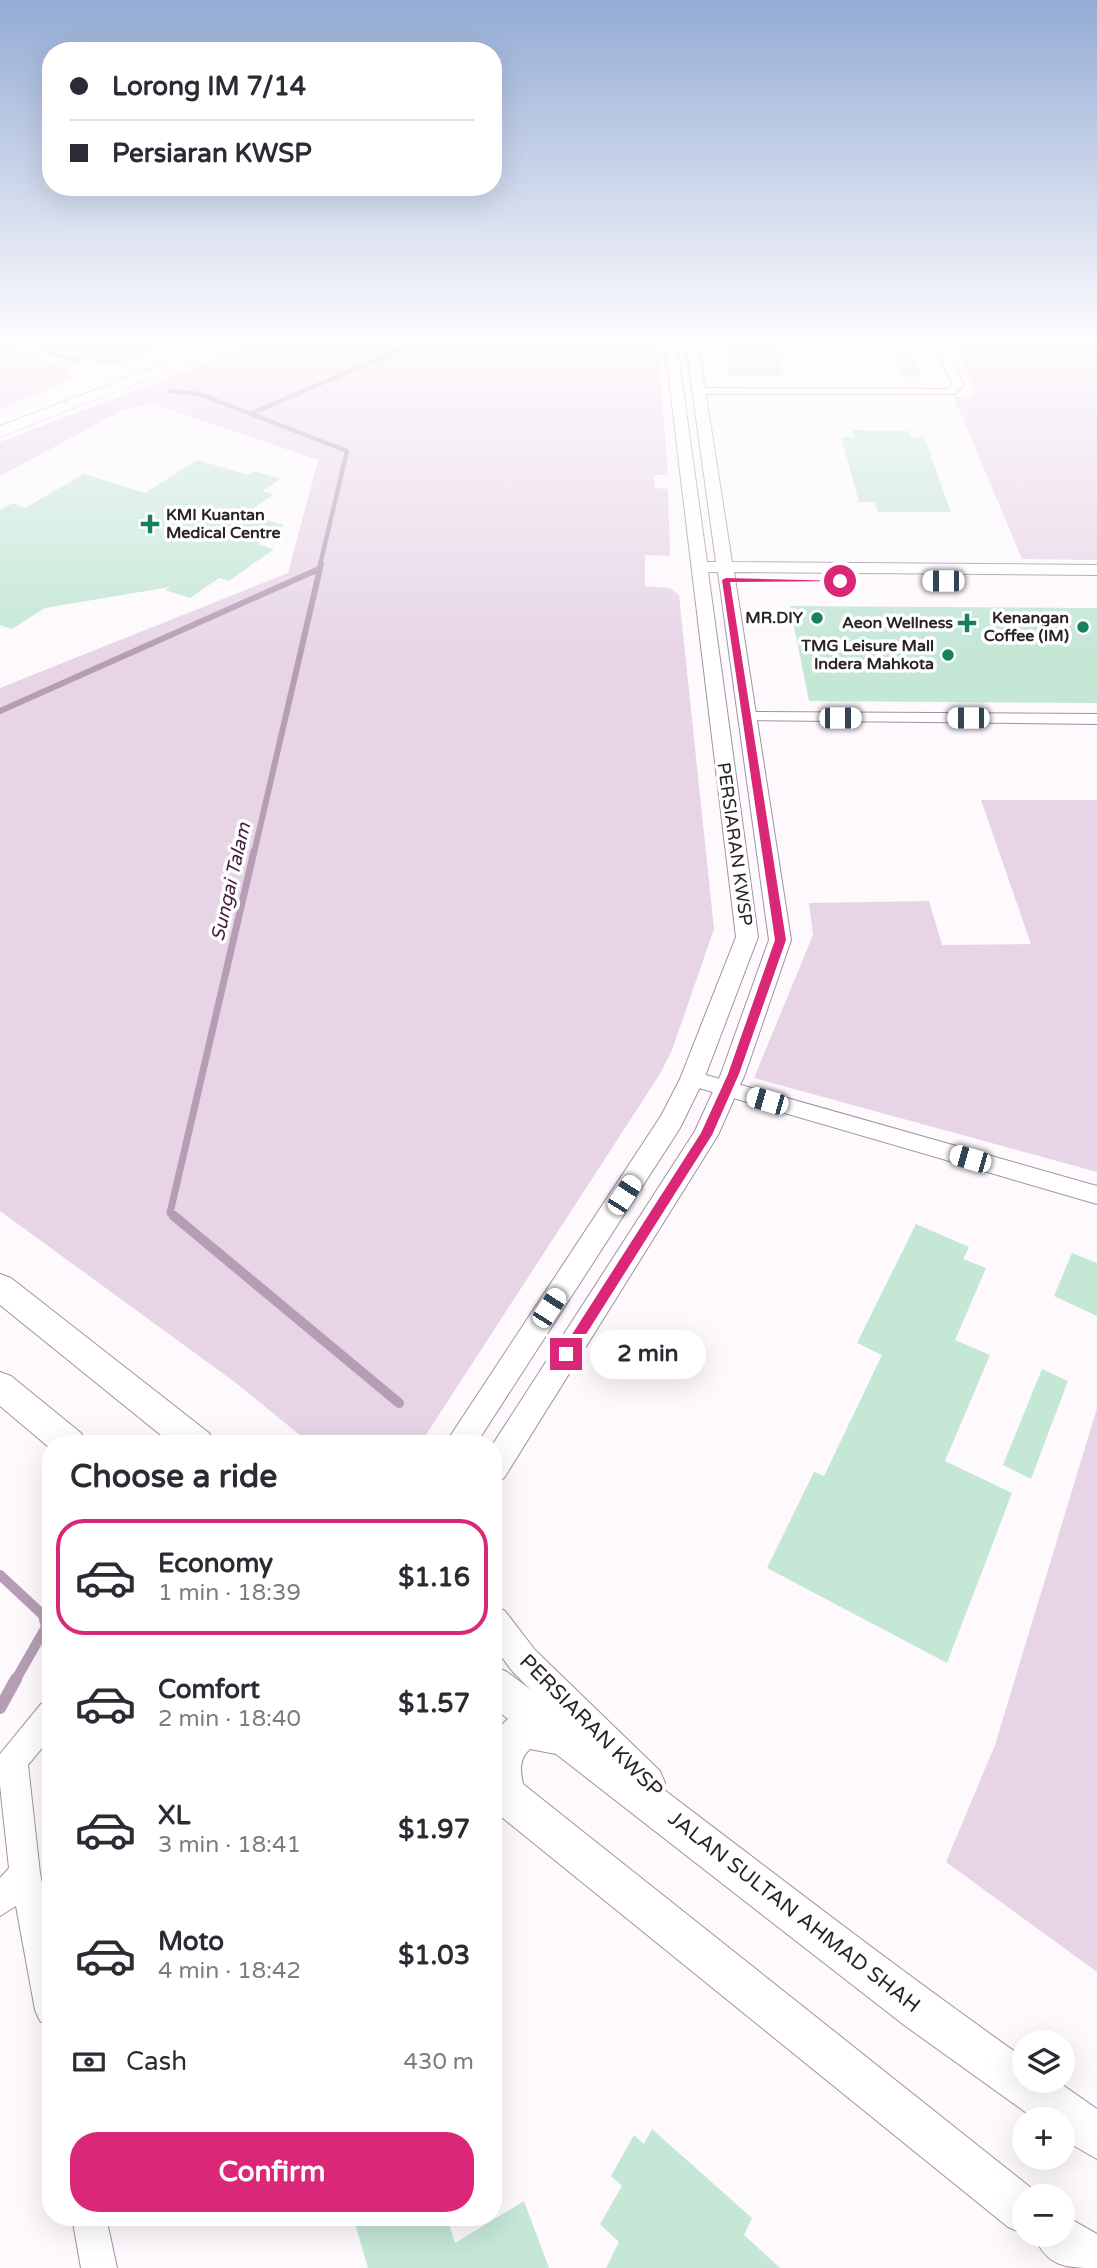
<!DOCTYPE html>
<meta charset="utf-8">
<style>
body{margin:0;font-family:"Varela Round",sans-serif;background:#f2f2f3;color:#2b2b33;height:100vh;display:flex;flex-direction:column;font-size:26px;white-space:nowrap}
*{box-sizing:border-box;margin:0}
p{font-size:23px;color:#7c7c81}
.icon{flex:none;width:38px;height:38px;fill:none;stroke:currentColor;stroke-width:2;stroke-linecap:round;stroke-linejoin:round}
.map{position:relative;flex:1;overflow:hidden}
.side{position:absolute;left:42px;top:1435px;width:460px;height:791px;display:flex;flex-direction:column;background:#fff;border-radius:28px;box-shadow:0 7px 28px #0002}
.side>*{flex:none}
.banner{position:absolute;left:42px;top:42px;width:460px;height:154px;border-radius:28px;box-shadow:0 7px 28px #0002;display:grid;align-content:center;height:154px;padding:0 28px;background:#fff}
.tools{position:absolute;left:1012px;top:2030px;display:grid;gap:14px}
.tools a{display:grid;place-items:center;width:63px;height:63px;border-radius:50%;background:#fff;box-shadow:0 7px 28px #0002;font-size:35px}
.end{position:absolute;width:32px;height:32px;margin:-16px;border:9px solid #db2777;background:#fff;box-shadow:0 0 0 4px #fff}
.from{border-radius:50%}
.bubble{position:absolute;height:49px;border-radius:24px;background:#fff;box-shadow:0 7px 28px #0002;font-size:23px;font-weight:700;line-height:49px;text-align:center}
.car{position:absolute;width:21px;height:42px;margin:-21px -10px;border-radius:9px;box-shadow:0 0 5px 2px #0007;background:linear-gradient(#fff 24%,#345 0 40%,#fff 0 76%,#345 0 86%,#fff 0)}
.banner b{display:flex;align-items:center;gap:24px;height:66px;font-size:26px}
.banner b+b{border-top:2px solid #e1e1e2}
.banner i{width:18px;height:18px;background:#2b2b33}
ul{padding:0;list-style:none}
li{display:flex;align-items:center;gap:21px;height:116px;margin:0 14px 10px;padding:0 14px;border:4px solid transparent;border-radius:28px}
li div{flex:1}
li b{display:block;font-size:26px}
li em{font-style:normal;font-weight:700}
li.selected{border-color:#db2777}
li>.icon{width:63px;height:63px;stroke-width:1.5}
h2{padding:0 28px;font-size:32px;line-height:84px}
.pay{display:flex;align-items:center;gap:18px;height:77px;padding:0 28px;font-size:26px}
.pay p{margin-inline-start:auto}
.primary-button{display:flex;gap:14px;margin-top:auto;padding:14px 28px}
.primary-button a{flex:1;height:80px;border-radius:28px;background:#db2777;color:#fff;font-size:28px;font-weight:700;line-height:80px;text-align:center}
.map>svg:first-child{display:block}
</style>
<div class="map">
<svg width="1097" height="2268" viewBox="0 0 1097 2268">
<rect width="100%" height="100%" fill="#fdf9fd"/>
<g fill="#e7d5e6">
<path d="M 0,338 L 9,338 C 24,359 46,361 70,369 L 71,380 L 0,409 Z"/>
<path d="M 45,338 L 127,338 L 158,349 L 120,364 L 108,365 L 56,350 Z"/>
<path d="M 272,338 L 655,338 L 659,355 L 668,475 L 654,475 L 655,488 L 668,489 L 670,556 L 645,555 L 645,586 L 670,588 L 679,595 L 714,929 L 672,1050 L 660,1074 L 420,1444 L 311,1444 L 236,1383 L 0,1211 L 0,688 L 288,573 L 318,460 L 153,404 L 121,411 L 0,476 L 0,442 Z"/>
<path d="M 951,338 L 1097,338 L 1097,560 L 1022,559 L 956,402 L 955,397 L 967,397 L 975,392 Z"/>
<path d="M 981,800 L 1097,800 L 1097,1172 L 754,1078 L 813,935 L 809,903 L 929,901 L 942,945 L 1031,944 Z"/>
<path d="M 1097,1408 L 1097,1972 L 946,1862 L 995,1745 Z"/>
</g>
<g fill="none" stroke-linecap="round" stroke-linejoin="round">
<g stroke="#b69db5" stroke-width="4.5">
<path d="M 33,338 L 49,353 L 78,361"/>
<path d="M 170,391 L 199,394 L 347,451 L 320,565"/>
<path d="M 250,414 L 427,338"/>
</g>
<g stroke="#b69db5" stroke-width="6">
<path d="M 0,711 L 319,569"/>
<path d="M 254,853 L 321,564"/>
</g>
<path stroke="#b69db5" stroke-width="7" d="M 176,1218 L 170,1213 L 254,851"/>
<g stroke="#b69db5" stroke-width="10">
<path d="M 174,1216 L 399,1403"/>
<path d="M 0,1575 L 43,1615 L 46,1627 L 15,1681"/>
</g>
<path stroke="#b69db5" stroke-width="12" d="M 0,1708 L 16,1679"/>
</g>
<g fill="#c4e7d6">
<path d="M 738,338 L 774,338 L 783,376 L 729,376 L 725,343 Z"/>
<path d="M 894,358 L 915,358 L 922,377 L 901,377 Z"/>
<path d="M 852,430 L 909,431 L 912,437 L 924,437 L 951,512 L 878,512 L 875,502 L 859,502 L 841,437 L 854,437 Z"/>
<path d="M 197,460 L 249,475 L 254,471 L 281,479 L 262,491 L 274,494 L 245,514 L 284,525 L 258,544 L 274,549 L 229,581 L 219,578 L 190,598 L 165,590 L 170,587 L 45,608 L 12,629 L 0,625 L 0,510 L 13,503 L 25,508 L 84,474 L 145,493 Z"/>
<path d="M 790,606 L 1097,608 L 1097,703 L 809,701 Z"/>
<path d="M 916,1224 L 969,1247 L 963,1259 L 986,1268 L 955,1340 L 990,1355 L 945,1461 L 1012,1493 L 947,1663 L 767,1568 L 814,1472 L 824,1476 L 882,1355 L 857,1343 Z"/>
<path d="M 1072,1253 L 1097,1263 L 1097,1316 L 1054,1296 Z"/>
<path d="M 1042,1369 L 1068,1381 L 1031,1479 L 1003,1465 Z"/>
<path d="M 652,2129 L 752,2218 L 744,2235 L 780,2268 L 606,2268 L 619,2242 L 600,2224 L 622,2186 L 611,2176 L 634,2135 L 644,2144 Z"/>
<path d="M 524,2201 L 549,2268 L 368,2268 L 353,2217 L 447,2217 L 455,2243 Z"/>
</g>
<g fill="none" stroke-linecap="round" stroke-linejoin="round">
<g stroke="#a391a3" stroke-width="2">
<g id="minor">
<path d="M 932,338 L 942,338 L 964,385 L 955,394 L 699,394 L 693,391 L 699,388 L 948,389 L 952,384 Z"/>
<path d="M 747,712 L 1097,714 L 1097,724 L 741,720 L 739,717 Z"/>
<path d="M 692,1071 L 1097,1186 L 1097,1204 L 685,1084 L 682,1079 L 685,1074 Z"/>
<path d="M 51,1700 L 51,1737 L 28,1765 L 40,1873 L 51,1927 L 51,2026 L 40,2021 L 35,2010 L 16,1906 L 0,1916 L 0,1878 L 9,1868 L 0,1785 L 0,1754 L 41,1704 Z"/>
<path d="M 72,2217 L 106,2217 L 117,2268 L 81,2268 Z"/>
</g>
</g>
<g stroke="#a391a3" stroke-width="2">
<g id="tertiary">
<path d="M 664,338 L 676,338 L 707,562 L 716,562 L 685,338 L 697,338 L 732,562 L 1097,565 L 1097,575 L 734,572 L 791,940 L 745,1074 L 718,1135 L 504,1478 L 494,1482 L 493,1444 L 695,1131 L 721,1074 L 769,940 L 718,572 L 708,572 L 758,937 L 704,1079 L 680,1128 L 476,1444 L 445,1444 L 661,1116 L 680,1079 L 736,937 Z"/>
<path d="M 494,1606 L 505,1611 L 535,1650 L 660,1771 L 665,1783 L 660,1795 L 648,1800 L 636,1795 L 513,1672 L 494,1647 Z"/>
</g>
</g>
<g stroke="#a391a3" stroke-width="2">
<g id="secondary">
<path d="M 0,1274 L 11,1278 L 209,1433 L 214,1444 L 172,1444 L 0,1305 Z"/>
<path d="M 0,1372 L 11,1376 L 81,1433 L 86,1444 L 51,1444 L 51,1449 L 0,1406 Z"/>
<path d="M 494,1666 L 507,1672 C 680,1799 848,1934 1024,2058 L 1024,2081 L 1057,2081 L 1097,2109 L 1097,2159 L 1062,2139 L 1062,2119 L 1035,2119 L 904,2025 L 556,1754 L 530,1749 C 519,1759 520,1770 523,1784 L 1040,2195 L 1024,2196 L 1024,2234 L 1008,2227 L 494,1811 L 494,1732 L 508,1719 L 494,1708 Z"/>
<path d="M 1062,2214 L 1097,2234 L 1097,2268 C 1066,2268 1046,2267 1034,2235 L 1062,2235 Z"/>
</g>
</g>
<g stroke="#a391a3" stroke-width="1">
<path id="primary" d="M 232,338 L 255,338 L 0,437 L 0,426 Z"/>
</g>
<use href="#minor" fill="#fff" fill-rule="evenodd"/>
<use href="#tertiary" fill="#fff" fill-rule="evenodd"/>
<use href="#secondary" fill="#fff" fill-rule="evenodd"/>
<use href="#primary" fill="#fff" fill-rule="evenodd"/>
</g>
<linearGradient id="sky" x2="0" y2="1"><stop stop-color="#94abd4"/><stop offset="0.52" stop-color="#fefcfe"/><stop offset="1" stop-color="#fefcfe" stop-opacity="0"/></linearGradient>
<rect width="1097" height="655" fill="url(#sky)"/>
<path fill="#db2777" d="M 726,578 L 844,581 L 730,582 L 786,940 L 739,1074 L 712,1135 L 571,1358 L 562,1358 L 562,1350 L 701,1133 L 728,1074 L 775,940 L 722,580 Z"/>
<g fill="#17805c" stroke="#fff" stroke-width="2.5">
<path d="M146.5 513.5h7v7h7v7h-7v7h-7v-7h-7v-7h7z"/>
<circle cx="817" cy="618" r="7"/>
<path d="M963.5 612.5h7v7h7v7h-7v7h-7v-7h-7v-7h7z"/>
<circle cx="1083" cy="627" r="7"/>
<circle cx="948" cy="655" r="7"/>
</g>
<g text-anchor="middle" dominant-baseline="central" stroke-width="7" stroke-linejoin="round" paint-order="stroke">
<g font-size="16" font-weight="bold" fill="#2a232a" stroke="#fff" text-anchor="end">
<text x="166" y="515" text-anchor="start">KMI Kuantan<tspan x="166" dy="18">Medical Centre</tspan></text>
<text x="803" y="618">MR.DIY</text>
<text x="1069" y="618">Kenangan<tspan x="1069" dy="18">Coffee (IM)</tspan></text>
<text x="953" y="623">Aeon Wellness</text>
<text x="934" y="646">TMG Leisure Mall<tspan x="934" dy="18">Indera Mahkota</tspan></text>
</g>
<g font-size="18" fill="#2a232a" stroke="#fff">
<text transform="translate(735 844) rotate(82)">PERSIARAN KWSP</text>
</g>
<g font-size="19" font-style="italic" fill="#401e40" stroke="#fff">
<text transform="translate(231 882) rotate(-77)">Sungai Talam</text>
</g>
<g font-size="21" fill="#2a232a" stroke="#fff">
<text transform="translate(591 1726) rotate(45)">PERSIARAN KWSP</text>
<text transform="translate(794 1912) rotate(38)">JALAN SULTAN AHMAD SHAH</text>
</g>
</g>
</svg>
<div class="tools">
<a><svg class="icon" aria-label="layers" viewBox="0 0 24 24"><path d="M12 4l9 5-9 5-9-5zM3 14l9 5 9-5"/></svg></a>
<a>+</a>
<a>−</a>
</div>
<i class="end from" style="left:840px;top:581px"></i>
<i class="end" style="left:566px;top:1354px"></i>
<div class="bubble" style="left:590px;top:1330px;width:116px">2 min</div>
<i class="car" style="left:943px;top:581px;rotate:270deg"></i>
<i class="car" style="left:840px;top:718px;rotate:90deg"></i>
<i class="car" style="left:968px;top:718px;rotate:270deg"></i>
<i class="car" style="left:767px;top:1101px;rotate:286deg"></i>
<i class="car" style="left:970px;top:1159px;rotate:286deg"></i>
<i class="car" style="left:624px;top:1195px;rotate:33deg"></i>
<i class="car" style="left:549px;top:1308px;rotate:33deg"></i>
<div class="banner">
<b><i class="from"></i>Lorong IM 7/14</b>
<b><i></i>Persiaran KWSP</b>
</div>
<section class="side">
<h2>Choose a ride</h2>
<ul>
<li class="selected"><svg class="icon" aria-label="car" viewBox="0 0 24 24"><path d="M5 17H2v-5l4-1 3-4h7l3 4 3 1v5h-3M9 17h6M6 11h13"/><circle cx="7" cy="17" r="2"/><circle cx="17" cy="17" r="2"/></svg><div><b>Economy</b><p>1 min · 18:39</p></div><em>$1.16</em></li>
<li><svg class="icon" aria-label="car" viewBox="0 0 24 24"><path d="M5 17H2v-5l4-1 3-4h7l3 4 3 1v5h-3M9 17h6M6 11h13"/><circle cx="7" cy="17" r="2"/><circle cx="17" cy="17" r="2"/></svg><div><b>Comfort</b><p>2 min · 18:40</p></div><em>$1.57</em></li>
<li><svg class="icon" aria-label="car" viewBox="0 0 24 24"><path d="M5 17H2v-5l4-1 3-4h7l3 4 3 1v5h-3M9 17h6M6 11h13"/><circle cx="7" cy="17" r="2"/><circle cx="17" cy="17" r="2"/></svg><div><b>XL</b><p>3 min · 18:41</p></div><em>$1.97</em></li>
<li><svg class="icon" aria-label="car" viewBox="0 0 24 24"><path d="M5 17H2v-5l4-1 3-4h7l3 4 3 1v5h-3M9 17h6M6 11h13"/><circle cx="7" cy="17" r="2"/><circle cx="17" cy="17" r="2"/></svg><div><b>Moto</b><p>4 min · 18:42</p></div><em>$1.03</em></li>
</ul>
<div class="pay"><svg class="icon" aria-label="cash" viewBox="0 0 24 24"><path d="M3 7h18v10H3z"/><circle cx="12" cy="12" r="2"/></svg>Cash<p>430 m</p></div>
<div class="primary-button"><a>Confirm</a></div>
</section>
</div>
